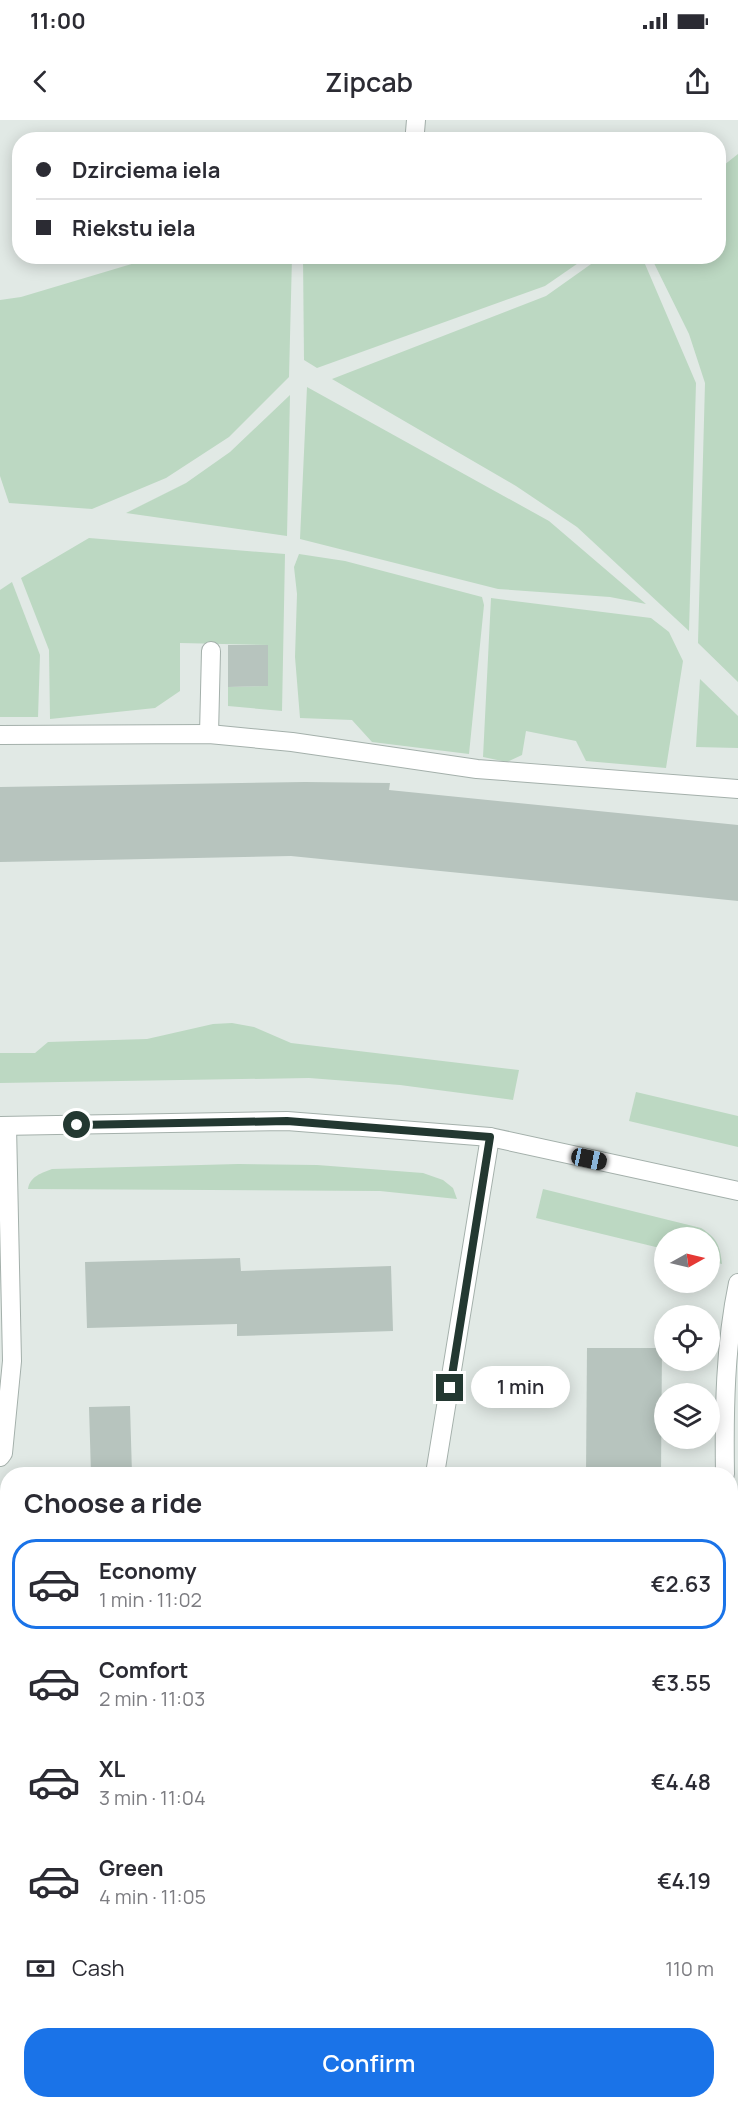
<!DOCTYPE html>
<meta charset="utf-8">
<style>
body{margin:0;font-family:Manrope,sans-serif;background:#f7f7f7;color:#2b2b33;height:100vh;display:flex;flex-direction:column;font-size:22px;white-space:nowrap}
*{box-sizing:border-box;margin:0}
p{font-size:20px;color:#7c7c81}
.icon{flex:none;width:33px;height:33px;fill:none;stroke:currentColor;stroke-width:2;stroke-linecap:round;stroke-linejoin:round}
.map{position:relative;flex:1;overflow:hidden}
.side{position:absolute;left:0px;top:1347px;width:738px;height:642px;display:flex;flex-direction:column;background:#fff;border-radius:24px 24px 0 0;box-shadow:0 3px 15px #0003}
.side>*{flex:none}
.top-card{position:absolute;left:12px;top:12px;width:714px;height:132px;border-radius:24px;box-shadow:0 3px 15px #0003;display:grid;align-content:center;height:132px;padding:0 24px;background:#fff}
.needle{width:39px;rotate:82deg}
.buttons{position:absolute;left:654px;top:1107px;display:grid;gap:12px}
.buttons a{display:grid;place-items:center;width:66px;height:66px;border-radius:50%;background:#fff;box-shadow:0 3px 15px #0003;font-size:30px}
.end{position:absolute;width:27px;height:27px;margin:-14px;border:8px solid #233831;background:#fff;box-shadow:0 0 0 3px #fff}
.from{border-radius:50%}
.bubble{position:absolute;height:42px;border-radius:21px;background:#fff;box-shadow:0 3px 15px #0003;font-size:20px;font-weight:600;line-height:42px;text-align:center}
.car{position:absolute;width:18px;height:36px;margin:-18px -9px;border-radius:8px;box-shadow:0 0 4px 2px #0007;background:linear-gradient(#222 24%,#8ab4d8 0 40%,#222 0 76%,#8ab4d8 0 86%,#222 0)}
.top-card b{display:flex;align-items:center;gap:21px;height:57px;font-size:22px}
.top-card b+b{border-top:2px solid #e1e1e2}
.top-card i{width:15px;height:15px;background:#2b2b33}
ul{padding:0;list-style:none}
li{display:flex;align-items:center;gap:18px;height:90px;margin:0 12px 9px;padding:0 12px;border:3px solid transparent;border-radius:24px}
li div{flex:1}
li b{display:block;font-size:22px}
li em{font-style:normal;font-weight:600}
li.selected{border-color:#1a73e8}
li>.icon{width:54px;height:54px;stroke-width:1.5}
h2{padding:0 24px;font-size:27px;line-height:72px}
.pay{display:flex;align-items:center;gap:15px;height:66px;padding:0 24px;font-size:22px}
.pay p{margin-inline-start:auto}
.action{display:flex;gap:12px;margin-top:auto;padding:12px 24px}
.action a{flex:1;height:69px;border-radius:24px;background:#1a73e8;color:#fff;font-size:24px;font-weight:600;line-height:69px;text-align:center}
.status{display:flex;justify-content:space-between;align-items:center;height:42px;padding:0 30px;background:#fff;direction:ltr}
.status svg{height:16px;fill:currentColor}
header{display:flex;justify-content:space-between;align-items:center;height:78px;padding:0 24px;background:#fff;font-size:27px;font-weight:600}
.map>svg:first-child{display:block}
</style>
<div class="status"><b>11:00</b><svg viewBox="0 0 49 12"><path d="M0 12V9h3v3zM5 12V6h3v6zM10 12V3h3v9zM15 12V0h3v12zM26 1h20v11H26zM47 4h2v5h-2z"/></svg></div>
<header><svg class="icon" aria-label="back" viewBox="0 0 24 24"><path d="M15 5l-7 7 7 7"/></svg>Zipcab<svg class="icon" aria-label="share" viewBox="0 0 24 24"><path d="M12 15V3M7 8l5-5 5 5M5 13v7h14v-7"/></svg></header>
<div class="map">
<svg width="738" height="1989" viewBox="0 0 738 1989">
<rect width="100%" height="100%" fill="#e1e9e5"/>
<g fill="#bcd8c2">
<path d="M 738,34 L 738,562 L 698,523 L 705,263 L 689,214 L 651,137 L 718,136 L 719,49 Z"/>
<path d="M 155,137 L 292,137 L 289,257 L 229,317 L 166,358 L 92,389 L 9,383 L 0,356 L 0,180 L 21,177 Z"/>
<path d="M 303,137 L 303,136 L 587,137 L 545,166 L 317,248 L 304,240 Z"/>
<path d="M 601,137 L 642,137 L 696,263 L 689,511 L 577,407 L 516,366 L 332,259 L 546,176 Z"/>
<path d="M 307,267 L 549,401 L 646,484 L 610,477 L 498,469 L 300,419 Z"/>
<path d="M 290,275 L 287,416 L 126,393 L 186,363 L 230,332 Z"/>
<path d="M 89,418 L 285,434 L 282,591 L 228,586 L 228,567 L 268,566 L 268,525 L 180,523 L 180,571 L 155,588 L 50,599 L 49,530 L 21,458 Z"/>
<path d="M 299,434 L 345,441 L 482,477 L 484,485 L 469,634 L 372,622 L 352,600 L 300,598 L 295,537 L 297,474 L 294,447 Z"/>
<path d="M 12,462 L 40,535 L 38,597 L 0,597 L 0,470 Z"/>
<path d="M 491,478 L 651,498 L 669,512 L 683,541 L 666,648 L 586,641 L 576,621 L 526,611 L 522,635 L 507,642 L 483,637 Z"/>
<path d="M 700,559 L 738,596 L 738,628 L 696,627 Z"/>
<path d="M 232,903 L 254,907 L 291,923 L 519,950 L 513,980 L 400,965 L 309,958 L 0,963 L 0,933 L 35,933 L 48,922 L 147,919 L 213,904 Z"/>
<path d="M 636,972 L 738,996 L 738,1027 L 629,1001 Z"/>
<path d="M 238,1044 L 317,1045 L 423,1053 L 443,1060 L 453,1068 L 457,1079 L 380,1071 L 28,1069 C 30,1056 42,1053 52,1049 Z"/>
<path d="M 543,1069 L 701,1108 C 717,1118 720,1125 722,1144 L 710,1141 L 710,1118 L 664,1118 L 664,1129 L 536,1098 Z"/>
</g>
<g fill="#b7c4be">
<path d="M 228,525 L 268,525 L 268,566 L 228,567 Z"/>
<path d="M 305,662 L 390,663 L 389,670 L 738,705 L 738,781 L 291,736 L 0,742 L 0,667 Z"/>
<path d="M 240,1138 L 241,1151 L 391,1146 L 393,1211 L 237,1216 L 237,1204 L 87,1208 L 85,1142 Z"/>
<path d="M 587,1228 L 662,1228 L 661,1354 L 586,1354 Z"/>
<path d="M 130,1286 L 132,1354 L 91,1354 L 89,1287 Z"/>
</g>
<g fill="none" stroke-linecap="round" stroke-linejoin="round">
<g stroke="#a4b0ab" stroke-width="20">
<g id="service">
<path d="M 415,12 L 416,0"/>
<path d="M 209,614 L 211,531"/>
<path d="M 0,615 L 209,614 L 292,622 L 477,649 L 738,669"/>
<path d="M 0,1337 L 3,1333 L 12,1241 L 7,1006"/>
<path d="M 725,1354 C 724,1291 725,1225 738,1163"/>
<path d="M 730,1586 L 738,1659"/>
<path d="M 36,1989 L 89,1982"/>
</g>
</g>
<g stroke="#a4b0ab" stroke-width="20">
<g id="minor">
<path d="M 435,1354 L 490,1017"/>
<path d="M 352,1989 L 353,1982"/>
</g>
</g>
<g stroke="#a4b0ab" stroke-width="20">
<path id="tertiary" d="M 0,1006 L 287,1001 L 490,1017 L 738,1071"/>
</g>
<use href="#service" stroke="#fff" stroke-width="18"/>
<use href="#minor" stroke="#fff" stroke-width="18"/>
<use href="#tertiary" stroke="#fff" stroke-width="18"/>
</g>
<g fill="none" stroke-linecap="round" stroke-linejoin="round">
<path stroke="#233831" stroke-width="8" d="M 77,1005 L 287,1001 L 490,1017 L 450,1268"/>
</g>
</svg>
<div class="buttons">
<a><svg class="needle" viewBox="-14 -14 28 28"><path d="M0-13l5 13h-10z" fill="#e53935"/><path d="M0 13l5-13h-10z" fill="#7c7c81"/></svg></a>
<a><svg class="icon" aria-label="locate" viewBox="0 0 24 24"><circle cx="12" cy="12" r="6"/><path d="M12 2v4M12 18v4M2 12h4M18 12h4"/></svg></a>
<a><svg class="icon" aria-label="layers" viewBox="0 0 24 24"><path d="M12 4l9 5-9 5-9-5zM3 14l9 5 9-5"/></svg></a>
</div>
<i class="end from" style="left:77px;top:1005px"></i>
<i class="end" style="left:450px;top:1268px"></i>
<div class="bubble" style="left:471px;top:1246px;width:99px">1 min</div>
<i class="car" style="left:589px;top:1039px;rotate:102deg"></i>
<div class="top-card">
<b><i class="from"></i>Dzirciema iela</b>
<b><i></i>Riekstu iela</b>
</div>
<section class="side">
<h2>Choose a ride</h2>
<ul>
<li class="selected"><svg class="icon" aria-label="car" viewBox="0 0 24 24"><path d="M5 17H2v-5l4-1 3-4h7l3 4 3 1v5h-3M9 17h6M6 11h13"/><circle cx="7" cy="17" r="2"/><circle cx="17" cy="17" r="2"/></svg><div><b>Economy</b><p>1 min · 11:02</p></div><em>€2.63</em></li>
<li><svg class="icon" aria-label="car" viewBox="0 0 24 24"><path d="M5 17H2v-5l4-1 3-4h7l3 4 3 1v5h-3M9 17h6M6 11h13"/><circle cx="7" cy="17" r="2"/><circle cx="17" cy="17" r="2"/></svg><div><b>Comfort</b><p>2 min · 11:03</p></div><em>€3.55</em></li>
<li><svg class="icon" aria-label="car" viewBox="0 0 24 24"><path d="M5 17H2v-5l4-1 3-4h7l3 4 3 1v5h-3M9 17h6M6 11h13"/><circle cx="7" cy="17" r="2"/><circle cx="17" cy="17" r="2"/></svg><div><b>XL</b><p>3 min · 11:04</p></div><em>€4.48</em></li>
<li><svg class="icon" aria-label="car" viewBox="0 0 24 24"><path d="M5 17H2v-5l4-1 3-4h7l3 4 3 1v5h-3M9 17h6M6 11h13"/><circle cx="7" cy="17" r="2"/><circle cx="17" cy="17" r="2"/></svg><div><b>Green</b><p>4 min · 11:05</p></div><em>€4.19</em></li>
</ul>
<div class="pay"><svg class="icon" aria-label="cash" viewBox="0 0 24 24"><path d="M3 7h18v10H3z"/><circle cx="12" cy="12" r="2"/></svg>Cash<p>110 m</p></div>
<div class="action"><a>Confirm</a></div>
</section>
</div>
